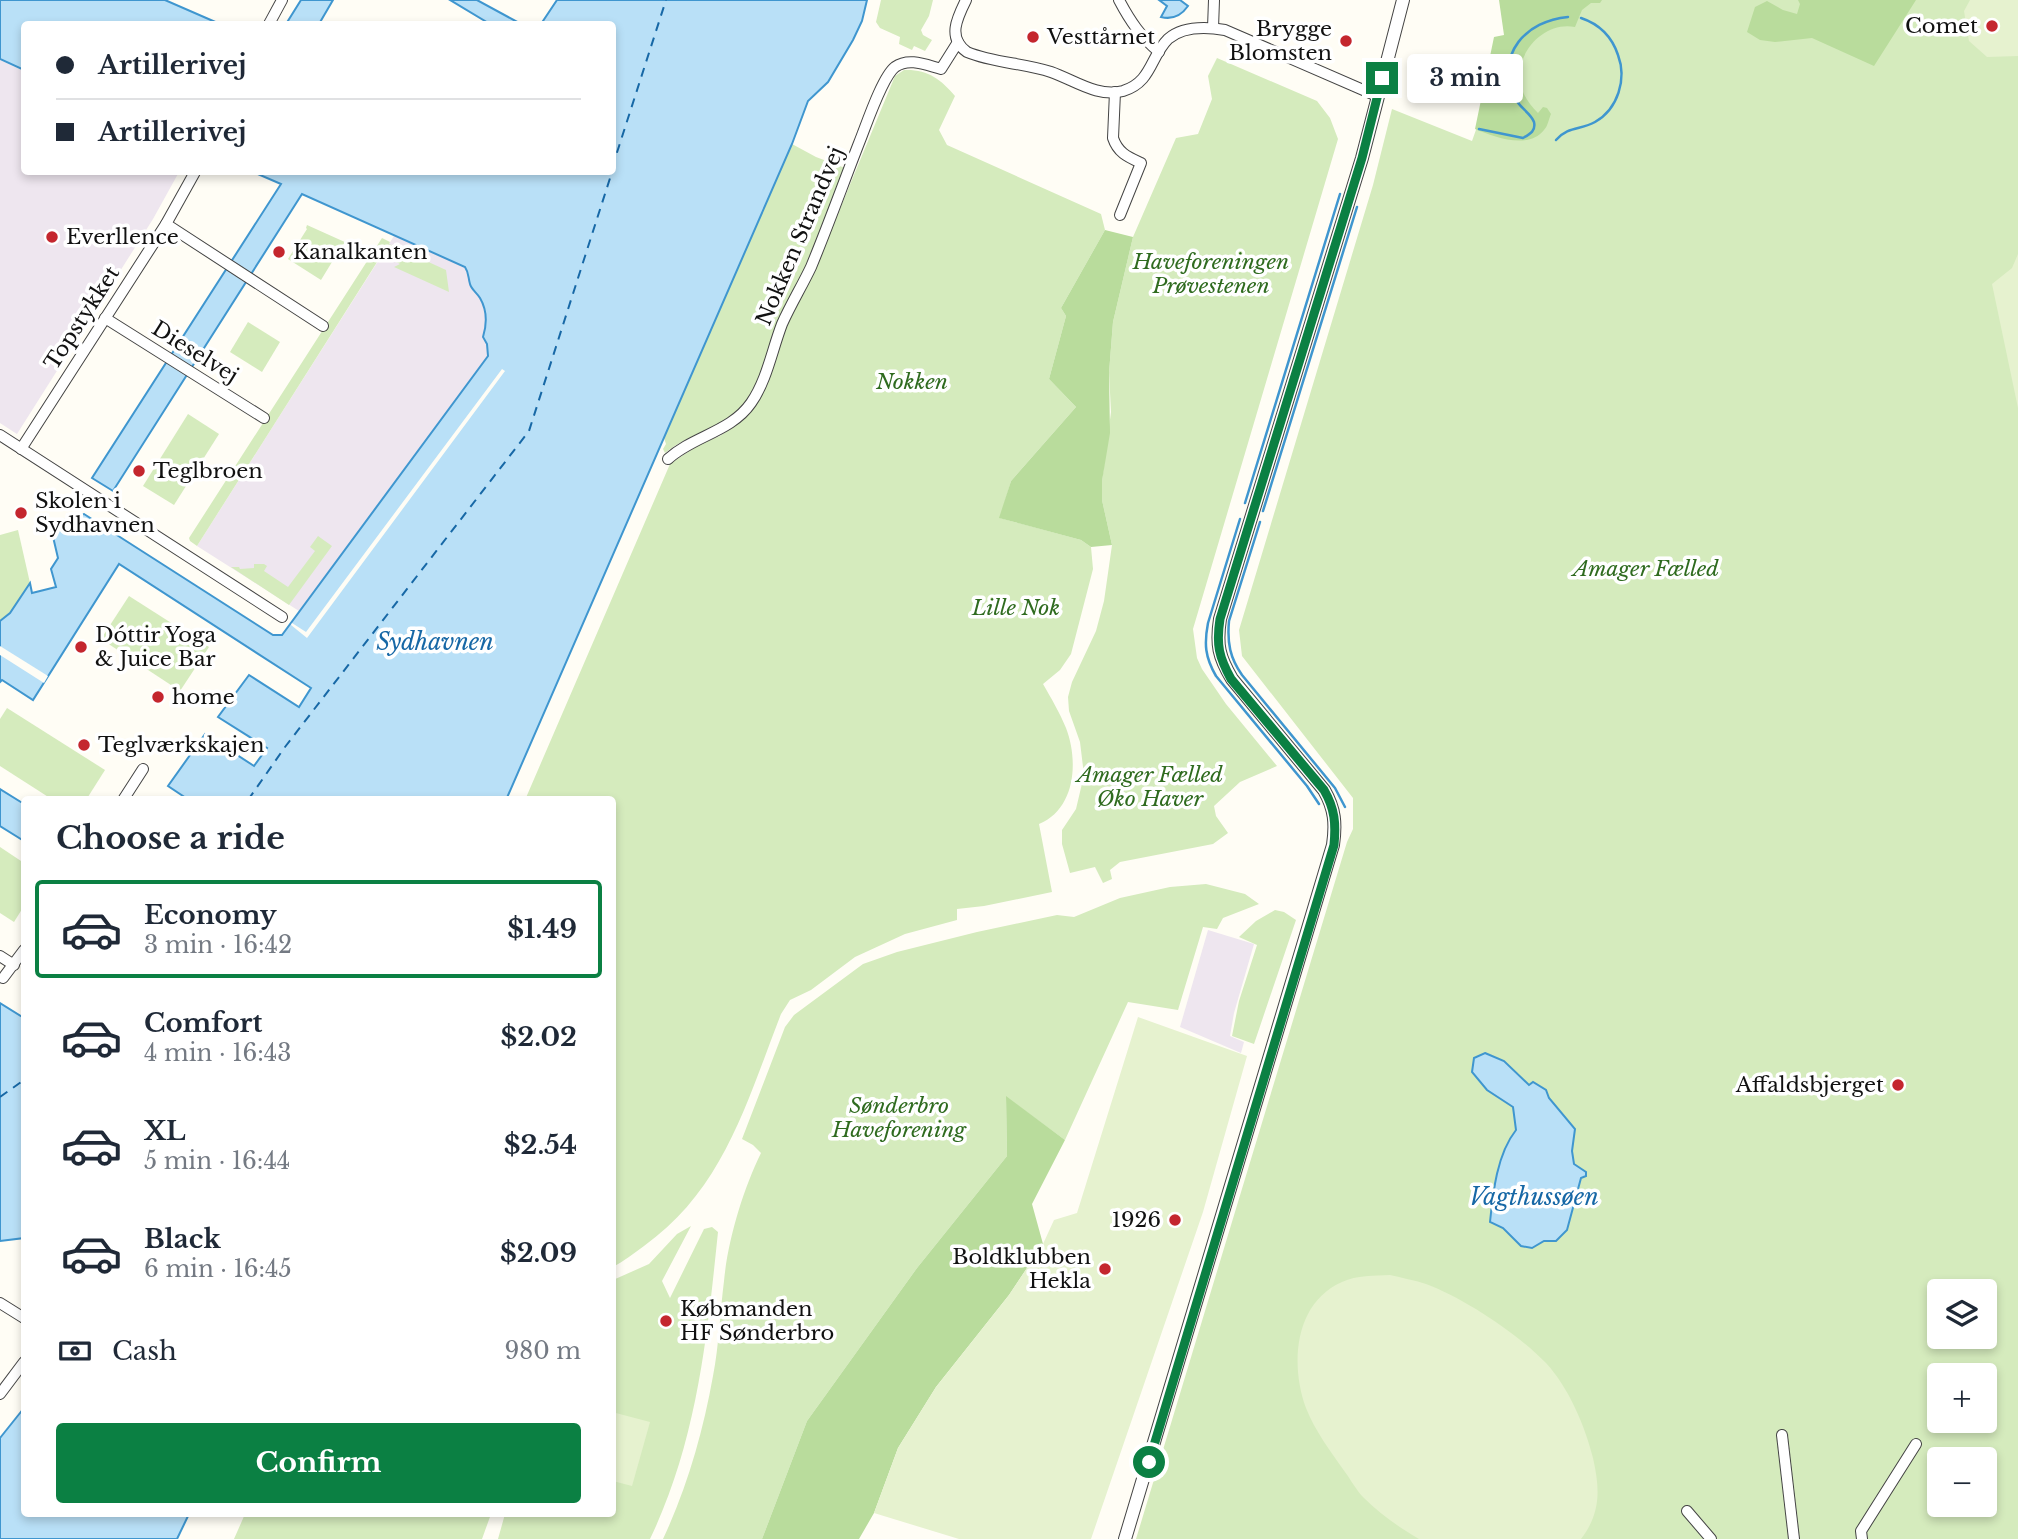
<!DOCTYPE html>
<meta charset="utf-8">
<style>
body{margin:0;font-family:"Libre Baskerville",serif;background:#f6f6f7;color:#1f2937;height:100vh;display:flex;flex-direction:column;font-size:26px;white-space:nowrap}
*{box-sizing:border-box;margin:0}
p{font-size:23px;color:#747a83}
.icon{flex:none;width:38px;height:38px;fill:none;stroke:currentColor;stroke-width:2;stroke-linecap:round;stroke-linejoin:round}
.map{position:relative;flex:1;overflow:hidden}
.side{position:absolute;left:21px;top:796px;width:595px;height:721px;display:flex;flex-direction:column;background:#fff;border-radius:7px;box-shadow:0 4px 10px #0003}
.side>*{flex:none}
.guide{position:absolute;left:21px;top:21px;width:595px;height:154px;border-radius:7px;box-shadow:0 4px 10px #0003;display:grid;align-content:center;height:154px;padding:0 35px;background:#fff}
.fabs{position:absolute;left:1927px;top:1279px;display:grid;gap:14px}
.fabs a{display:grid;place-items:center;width:70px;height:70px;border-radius:7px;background:#fff;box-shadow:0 4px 10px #0003;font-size:35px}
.end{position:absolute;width:32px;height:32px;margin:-16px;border:9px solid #0b8043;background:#fff;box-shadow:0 0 0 4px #fff}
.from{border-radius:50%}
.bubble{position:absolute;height:49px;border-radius:7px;background:#fff;box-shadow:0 4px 10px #0003;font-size:23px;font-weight:700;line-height:49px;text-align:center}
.guide b{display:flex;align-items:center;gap:24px;height:66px;font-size:26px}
.guide b+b{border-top:2px solid #e0e1e3}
.guide i{width:18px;height:18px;background:#1f2937}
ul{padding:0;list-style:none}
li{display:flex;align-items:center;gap:21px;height:98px;margin:0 14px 10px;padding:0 21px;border:4px solid transparent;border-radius:7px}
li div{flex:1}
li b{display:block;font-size:26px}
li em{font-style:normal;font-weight:700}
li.current{border-color:#0b8043}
li>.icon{width:63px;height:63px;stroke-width:1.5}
h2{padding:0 35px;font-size:32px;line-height:84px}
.pay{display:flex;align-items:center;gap:18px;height:77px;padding:0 35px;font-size:26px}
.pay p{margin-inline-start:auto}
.cta{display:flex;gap:14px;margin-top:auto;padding:14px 35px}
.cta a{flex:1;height:80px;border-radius:7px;background:#0b8043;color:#fff;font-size:28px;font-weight:700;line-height:80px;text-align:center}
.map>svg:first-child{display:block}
</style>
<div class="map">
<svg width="2018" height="1539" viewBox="0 0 2018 1539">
<rect width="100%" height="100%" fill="#fffdf5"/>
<g fill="#eee6ef">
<path d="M 0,60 L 24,71 L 24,172 L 179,172 L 153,219 L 17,434 L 0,423 Z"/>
<path d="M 394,236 L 465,267 L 469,276 L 470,286 L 480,298 L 484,307 L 486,322 L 483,337 L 487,344 L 488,356 L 299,611 L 197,546 Z"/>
<path d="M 1208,930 L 1254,944 L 1234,1013 L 1230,1036 L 1244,1042 L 1241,1053 L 1180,1027 Z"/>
</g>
<g fill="#d5ebbd" fill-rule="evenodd">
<path d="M 881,0 L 933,0 L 929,16 L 921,30 L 923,35 L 932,40 L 925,51 L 914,46 L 912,50 L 899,44 L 900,37 L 880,28 L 876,22 Z"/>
<path d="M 1500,0 L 2018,0 L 2018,1539 L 1136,1539 L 1347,842 L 1353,829 L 1353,798 L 1242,656 L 1239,630 L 1373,185 L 1392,109 L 1472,141 L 1508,40 ZM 1939,1292 L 1984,1292 L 1984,1337 L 1939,1337 ZM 1939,1376 L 1984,1376 L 1984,1421 L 1939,1421 ZM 1939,1460 L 1984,1460 L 1984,1505 L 1939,1505 Z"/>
<path d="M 1217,58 L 1317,101 L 1330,118 L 1338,139 L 1193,629 L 1197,658 L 1202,669 L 1226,704 L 1277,766 L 1240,782 L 1214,806 L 1216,816 L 1228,833 L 1213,844 L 1120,862 L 1110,870 L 1112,879 L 1103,883 L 1095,867 L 1070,873 L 1062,844 L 1062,830 L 1076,809 L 1084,775 L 1080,742 L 1069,711 L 1068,697 L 1072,682 L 1096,631 L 1104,601 L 1112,545 L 1102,500 L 1102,481 L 1111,412 L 1109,373 L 1113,322 L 1133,237 L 1176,138 L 1198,134 L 1212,99 L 1208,76 Z"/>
<path d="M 904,70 C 927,69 941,79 955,96 L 939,130 L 947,145 L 1101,214 L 1105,230 L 1061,308 L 1066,316 L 1049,379 L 1076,407 L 1011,481 L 1000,518 L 1081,540 L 1091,547 L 1093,569 L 1071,654 L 1060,670 L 1043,684 C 1051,698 1060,713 1066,728 C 1079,762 1075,809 1039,824 L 1052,892 L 984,906 L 957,909 L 957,920 L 905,934 L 855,957 L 811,990 L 790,1000 L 781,1014 C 747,1101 724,1189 644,1246 C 634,1253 624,1261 613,1267 L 612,800 L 525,800 L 670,464 L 700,444 L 720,436 L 742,421 L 760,395 L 784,331 L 815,269 L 895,76 Z"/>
<path d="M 792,144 L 816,157 L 845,168 C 824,221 802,275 780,327 C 770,351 761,380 746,401 C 727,427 689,433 665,453 L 663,449 L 666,444 L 664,438 Z"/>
<path d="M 307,225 L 347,243 L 346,245 L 343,244 L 321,280 L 288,259 L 307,229 L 306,228 Z"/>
<path d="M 382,238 L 390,242 L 389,244 L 446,270 L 449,292 L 394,267 L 400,264 L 389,258 L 393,251 L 386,248 L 197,546 L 190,541 L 189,538 Z"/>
<path d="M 248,322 L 280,342 L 262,372 L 230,352 Z"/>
<path d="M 188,414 L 219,434 L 174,505 L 143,486 Z"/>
<path d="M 18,530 L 30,583 L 10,613 L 0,621 L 0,535 Z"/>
<path d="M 318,536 L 332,546 L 289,605 L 231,567 L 239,567 L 240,569 L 254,568 L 254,564 L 264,564 L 267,566 L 264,571 L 288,587 L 315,551 L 310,547 Z"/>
<path d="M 129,596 L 209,647 L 180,691 L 101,639 Z"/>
<path d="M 7,708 L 105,770 L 86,800 L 53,800 L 0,766 L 0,719 Z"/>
<path d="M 0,847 L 24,863 L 24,906 L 14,922 L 0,913 Z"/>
<path d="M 1206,884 L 1245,894 L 1259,904 L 1223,918 L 1217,929 L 1203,927 L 1178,1010 L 1128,1002 L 1065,1140 L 1006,1097 L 1007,1156 L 917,1268 L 807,1421 L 762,1539 L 663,1539 C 687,1488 703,1432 713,1376 C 719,1345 720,1312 724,1281 C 728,1239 743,1190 761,1153 L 753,1145 L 742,1139 L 785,1027 L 794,1015 L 863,964 L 897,952 L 977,932 L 1057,915 L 1074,917 L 1120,898 L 1170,887 Z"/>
<path d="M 1275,910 L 1284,912 L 1296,920 L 1254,1044 L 1232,1036 L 1239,1001 L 1257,945 L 1239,937 L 1256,921 Z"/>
<path d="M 691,1226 L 662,1281 L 670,1298 L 704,1229 L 712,1227 L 718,1232 C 707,1338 697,1441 650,1539 L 498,1539 L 505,1514 L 612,1514 L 613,1280 L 649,1264 L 677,1234 Z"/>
<path d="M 245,1514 L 257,1514 L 260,1517 L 264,1514 L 491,1514 L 482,1539 L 234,1539 Z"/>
</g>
<g fill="#b9dc9c">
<path d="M 1499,0 L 1602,0 L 1600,3 L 1591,3 L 1582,10 L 1575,27 C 1546,21 1517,50 1520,80 C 1521,93 1529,104 1538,113 L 1543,107 L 1547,108 L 1551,114 C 1549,118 1548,126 1544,130 C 1528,150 1494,137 1475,129 L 1494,37 L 1504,35 Z"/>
<path d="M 1798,0 L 1916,0 L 1874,66 L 1812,38 L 1775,42 L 1760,40 L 1747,32 L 1755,7 L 1767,1 L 1783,10 L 1797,14 L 1800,4 Z"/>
<path d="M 1105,230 L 1133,237 L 1113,322 L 1109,373 L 1110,433 L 1102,481 L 1102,500 L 1112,545 L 1091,547 L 1081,540 L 999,518 L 1011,481 L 1076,407 L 1049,379 L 1066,316 L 1061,308 Z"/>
<path d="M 1006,1096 L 1065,1140 L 1032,1204 L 1043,1244 L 1009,1295 L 936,1387 L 898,1448 L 874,1513 L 859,1539 L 762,1539 L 807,1421 L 917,1268 L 1007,1156 Z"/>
</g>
<g fill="#e6f2cf">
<path d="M 1970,0 L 2018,0 L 2018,56 L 1987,57 L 1969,41 L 1964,11 Z"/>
<path d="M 2018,254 L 2018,408 L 1992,284 L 2012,268 Z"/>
<path d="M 1138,1017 L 1247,1056 L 1203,1212 L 1091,1539 L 959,1539 L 874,1513 L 898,1448 L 936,1387 L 1009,1295 L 1043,1244 L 1054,1220 L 1077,1213 Z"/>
<path d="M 1390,1275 C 1402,1278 1414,1280 1426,1284 C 1464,1298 1518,1334 1546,1363 C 1569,1388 1585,1426 1593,1458 C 1600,1489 1601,1513 1581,1539 L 1419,1539 C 1400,1528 1380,1514 1364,1498 C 1356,1490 1351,1480 1345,1472 C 1331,1452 1315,1431 1306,1408 C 1290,1365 1294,1303 1342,1282 C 1357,1275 1374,1276 1390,1275 Z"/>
<path d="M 612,1412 L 650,1422 L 632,1486 L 613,1481 Z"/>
</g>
<g fill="#b9e0f7" stroke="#3f96cf" stroke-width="2">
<path d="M 0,0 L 165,0 L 220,24 L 24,24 L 24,70 L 0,59 Z"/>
<path d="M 301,0 L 333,0 L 319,24 L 286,24 Z"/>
<path d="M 450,0 L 477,0 L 521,24 L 490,24 Z"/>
<path d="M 557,0 L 867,0 L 862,21 L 853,40 L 828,82 L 808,101 L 792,144 L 506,800 L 189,800 L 168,786 L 205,734 L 254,766 L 267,748 L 218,717 L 249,675 L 299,707 L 311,688 L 119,564 L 33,700 L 2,680 L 0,682 L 0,621 L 10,613 L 30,583 L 32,593 L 56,587 L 51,569 L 58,558 L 50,524 L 84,514 L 273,635 L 282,635 L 488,356 L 487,344 L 483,337 C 487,324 487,310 480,298 C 477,293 471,289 470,284 C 468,277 469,273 465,267 L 302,194 L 113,491 L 92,478 L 281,184 L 253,172 L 612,172 L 612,24 L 541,24 Z"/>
<path d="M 1159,0 L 1180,0 L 1188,6 C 1181,16 1173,20 1161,17 L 1167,6 Z"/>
<path d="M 0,789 L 24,804 L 24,841 L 0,826 Z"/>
<path d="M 0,1003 L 24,1018 L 24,1238 L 0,1241 Z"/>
<path d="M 1485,1053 L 1504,1061 L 1529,1085 L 1533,1082 L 1546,1090 L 1549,1098 L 1575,1129 L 1572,1151 L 1574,1164 L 1586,1172 L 1586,1176 L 1581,1178 L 1567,1230 L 1556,1241 L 1544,1241 L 1532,1248 L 1521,1246 L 1503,1228 L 1490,1222 C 1493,1192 1497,1154 1516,1130 L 1513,1107 L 1487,1090 L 1472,1072 L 1474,1058 Z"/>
<path d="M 24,1408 L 24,1514 L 189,1514 L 177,1539 L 0,1539 L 0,1438 Z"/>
</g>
<g fill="#fffdf5">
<path d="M 502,369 L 505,371 L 307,638 L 291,625 L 292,623 L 306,632 Z"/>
<path d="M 0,646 L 48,676 L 44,683 L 0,655 Z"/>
</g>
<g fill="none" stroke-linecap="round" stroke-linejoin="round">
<g stroke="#3f96cf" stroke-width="2.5">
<path d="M 1479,129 L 1523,138 C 1530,134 1536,131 1534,122 C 1531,113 1518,107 1514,96 C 1496,53 1526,21 1568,17"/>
<path d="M 1556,140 C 1568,126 1581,130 1595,122 C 1618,109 1627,79 1618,55 C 1612,37 1599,24 1581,18"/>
<path d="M 1245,503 L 1340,194"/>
<path d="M 1263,511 L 1357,207"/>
<path d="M 1240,519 L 1208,623 C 1204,644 1205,657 1216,676 L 1307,786 L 1319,804"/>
<path d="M 1260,522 L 1229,621 C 1227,643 1230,658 1242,675 L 1335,788 L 1345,807"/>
</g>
<g stroke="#1768a6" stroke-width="2" stroke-dasharray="9 7" stroke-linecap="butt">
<path d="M 612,168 L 666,0"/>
<path d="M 248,800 L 285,747 L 529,431 L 612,172"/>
<path d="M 0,1097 L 24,1080"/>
</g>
<g stroke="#444" stroke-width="12">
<g id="minor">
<path d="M 966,0 C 957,18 947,38 967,52 C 993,63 1024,63 1051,72 C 1074,80 1098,98 1123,91 C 1152,82 1150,57 1168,39 C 1183,26 1207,27 1225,30 L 1377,96"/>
<path d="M 1119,0 C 1130,21 1141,37 1159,52"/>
<path d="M 269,24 L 282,0"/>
<path d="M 1213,28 L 1214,0"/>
<path d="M 1115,92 L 1113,138 C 1118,153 1128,157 1141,163 L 1120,215"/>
<path d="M 166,224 L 323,326"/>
<path d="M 105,318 L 264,418"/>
<path d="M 0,435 L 282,617"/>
<path d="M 21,449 L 166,224 L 195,172"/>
<path d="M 668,459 C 693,436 731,432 751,403 C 767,380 772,350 782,324 C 791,304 802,286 811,267 C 828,226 843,184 859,143 C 866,126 882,77 895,67 C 909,57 926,65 941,69 L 958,42"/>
<path d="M 123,800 L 143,769"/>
<path d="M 0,956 L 14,965"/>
<path d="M 3,978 L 24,950"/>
<path d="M 0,1303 L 24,1318"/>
<path d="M 0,1394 L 24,1362"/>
<path d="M 1782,1435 L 1794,1539"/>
<path d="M 1687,1511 L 1711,1539"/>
<path d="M 1862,1539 L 1861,1531 L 1916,1444"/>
</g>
</g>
<g stroke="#444" stroke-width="14">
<path id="tertiary" d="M 1125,1539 L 1333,845 C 1336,824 1335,809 1324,790 L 1232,679 C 1219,657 1216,645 1220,619 L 1362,158 L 1403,0"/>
</g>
<use href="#minor" stroke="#fff" stroke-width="10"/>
<use href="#tertiary" stroke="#fff" stroke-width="12"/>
</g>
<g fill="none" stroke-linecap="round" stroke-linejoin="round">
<path stroke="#0b8043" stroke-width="9" d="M 1149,1462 L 1334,845 C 1336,824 1335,809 1324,790 L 1231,679 C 1219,657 1216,645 1220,619 L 1362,158 L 1382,78"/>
</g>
<g fill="#c4262e" stroke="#fff" stroke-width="2.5">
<circle cx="1992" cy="26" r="7"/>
<circle cx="1033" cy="37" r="7"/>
<circle cx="1346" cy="41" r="7"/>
<circle cx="52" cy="237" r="7"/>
<circle cx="279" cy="252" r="7"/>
<circle cx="139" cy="471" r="7"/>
<circle cx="21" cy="513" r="7"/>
<circle cx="81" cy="647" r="7"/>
<circle cx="158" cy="697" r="7"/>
<circle cx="84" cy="745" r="7"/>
<circle cx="1898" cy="1085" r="7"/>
<circle cx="1175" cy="1220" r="7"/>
<circle cx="1105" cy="1269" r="7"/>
<circle cx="666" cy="1321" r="7"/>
</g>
<g text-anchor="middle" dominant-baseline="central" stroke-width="7" stroke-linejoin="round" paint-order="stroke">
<g font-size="21" fill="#111" stroke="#fff" text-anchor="start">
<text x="1978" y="26" text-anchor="end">Comet</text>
<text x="1332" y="29" text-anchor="end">Brygge<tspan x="1332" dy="24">Blomsten</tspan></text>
<text x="1047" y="37">Vesttårnet</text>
<text x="66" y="237">Everllence</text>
<text x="293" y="252">Kanalkanten</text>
<text x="153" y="471">Teglbroen</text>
<text x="35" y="501">Skolen i<tspan x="35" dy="24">Sydhavnen</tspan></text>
<text x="95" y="635">Dóttir Yoga<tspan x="95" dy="24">&amp; Juice Bar</tspan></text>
<text x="172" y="697">home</text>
<text x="98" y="745">Teglværkskajen</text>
<text x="1884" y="1085" text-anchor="end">Affaldsbjerget</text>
<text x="1161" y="1220" text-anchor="end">1926</text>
<text x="1091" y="1257" text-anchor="end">Boldklubben<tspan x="1091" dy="24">Hekla</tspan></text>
<text x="680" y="1309">Købmanden<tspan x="680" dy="24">HF Sønderbro</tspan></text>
</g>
<g font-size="21" fill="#111" stroke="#fff">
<text transform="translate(800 236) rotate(-67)">Nokken Strandvej</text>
<text transform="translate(82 318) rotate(-57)">Topstykket</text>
<text transform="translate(195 352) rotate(32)">Dieselvej</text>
</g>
<g font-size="21" font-style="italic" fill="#2f6b1f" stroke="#fff">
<text x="1211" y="262">Haveforeningen<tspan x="1211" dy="24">Prøvestenen</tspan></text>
<text x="912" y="382">Nokken</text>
<text x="1646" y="569">Amager Fælled</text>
<text x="1016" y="608">Lille Nok</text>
<text x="1150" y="775">Amager Fælled<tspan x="1150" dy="24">Øko Haver</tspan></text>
<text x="899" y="1106">Sønderbro<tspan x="899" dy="24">Haveforening</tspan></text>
</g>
<g font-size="23" font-style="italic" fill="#1768a6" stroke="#fff">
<text x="435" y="642">Sydhavnen</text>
<text x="1534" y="1197">Vagthussøen</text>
</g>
</g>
</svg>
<div class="fabs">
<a><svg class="icon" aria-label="layers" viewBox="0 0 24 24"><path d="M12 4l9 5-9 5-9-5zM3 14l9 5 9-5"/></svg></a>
<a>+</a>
<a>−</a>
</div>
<i class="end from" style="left:1149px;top:1462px"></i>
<i class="end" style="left:1382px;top:78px"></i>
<div class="bubble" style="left:1407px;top:54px;width:116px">3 min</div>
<div class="guide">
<b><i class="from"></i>Artillerivej</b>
<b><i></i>Artillerivej</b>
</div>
<section class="side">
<h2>Choose a ride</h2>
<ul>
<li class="current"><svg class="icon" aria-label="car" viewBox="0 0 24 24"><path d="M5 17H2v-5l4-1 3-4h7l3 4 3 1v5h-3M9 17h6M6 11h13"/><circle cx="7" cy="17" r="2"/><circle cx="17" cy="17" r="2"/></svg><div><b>Economy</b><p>3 min · 16:42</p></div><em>$1.49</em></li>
<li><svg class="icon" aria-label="car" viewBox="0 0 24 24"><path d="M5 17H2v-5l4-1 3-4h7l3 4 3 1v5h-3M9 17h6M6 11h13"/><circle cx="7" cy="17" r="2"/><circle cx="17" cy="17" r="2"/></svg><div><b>Comfort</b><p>4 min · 16:43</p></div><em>$2.02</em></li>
<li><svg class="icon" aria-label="car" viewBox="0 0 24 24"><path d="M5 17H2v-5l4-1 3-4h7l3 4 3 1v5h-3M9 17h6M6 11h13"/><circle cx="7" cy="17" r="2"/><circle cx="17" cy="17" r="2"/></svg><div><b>XL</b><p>5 min · 16:44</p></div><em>$2.54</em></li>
<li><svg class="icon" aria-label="car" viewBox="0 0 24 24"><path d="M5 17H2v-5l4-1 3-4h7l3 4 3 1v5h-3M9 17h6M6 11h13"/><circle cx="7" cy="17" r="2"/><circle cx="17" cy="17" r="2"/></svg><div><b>Black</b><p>6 min · 16:45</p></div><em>$2.09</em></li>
</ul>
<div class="pay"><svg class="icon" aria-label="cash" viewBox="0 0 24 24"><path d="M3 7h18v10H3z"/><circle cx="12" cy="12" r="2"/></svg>Cash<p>980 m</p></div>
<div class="cta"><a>Confirm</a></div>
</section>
</div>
